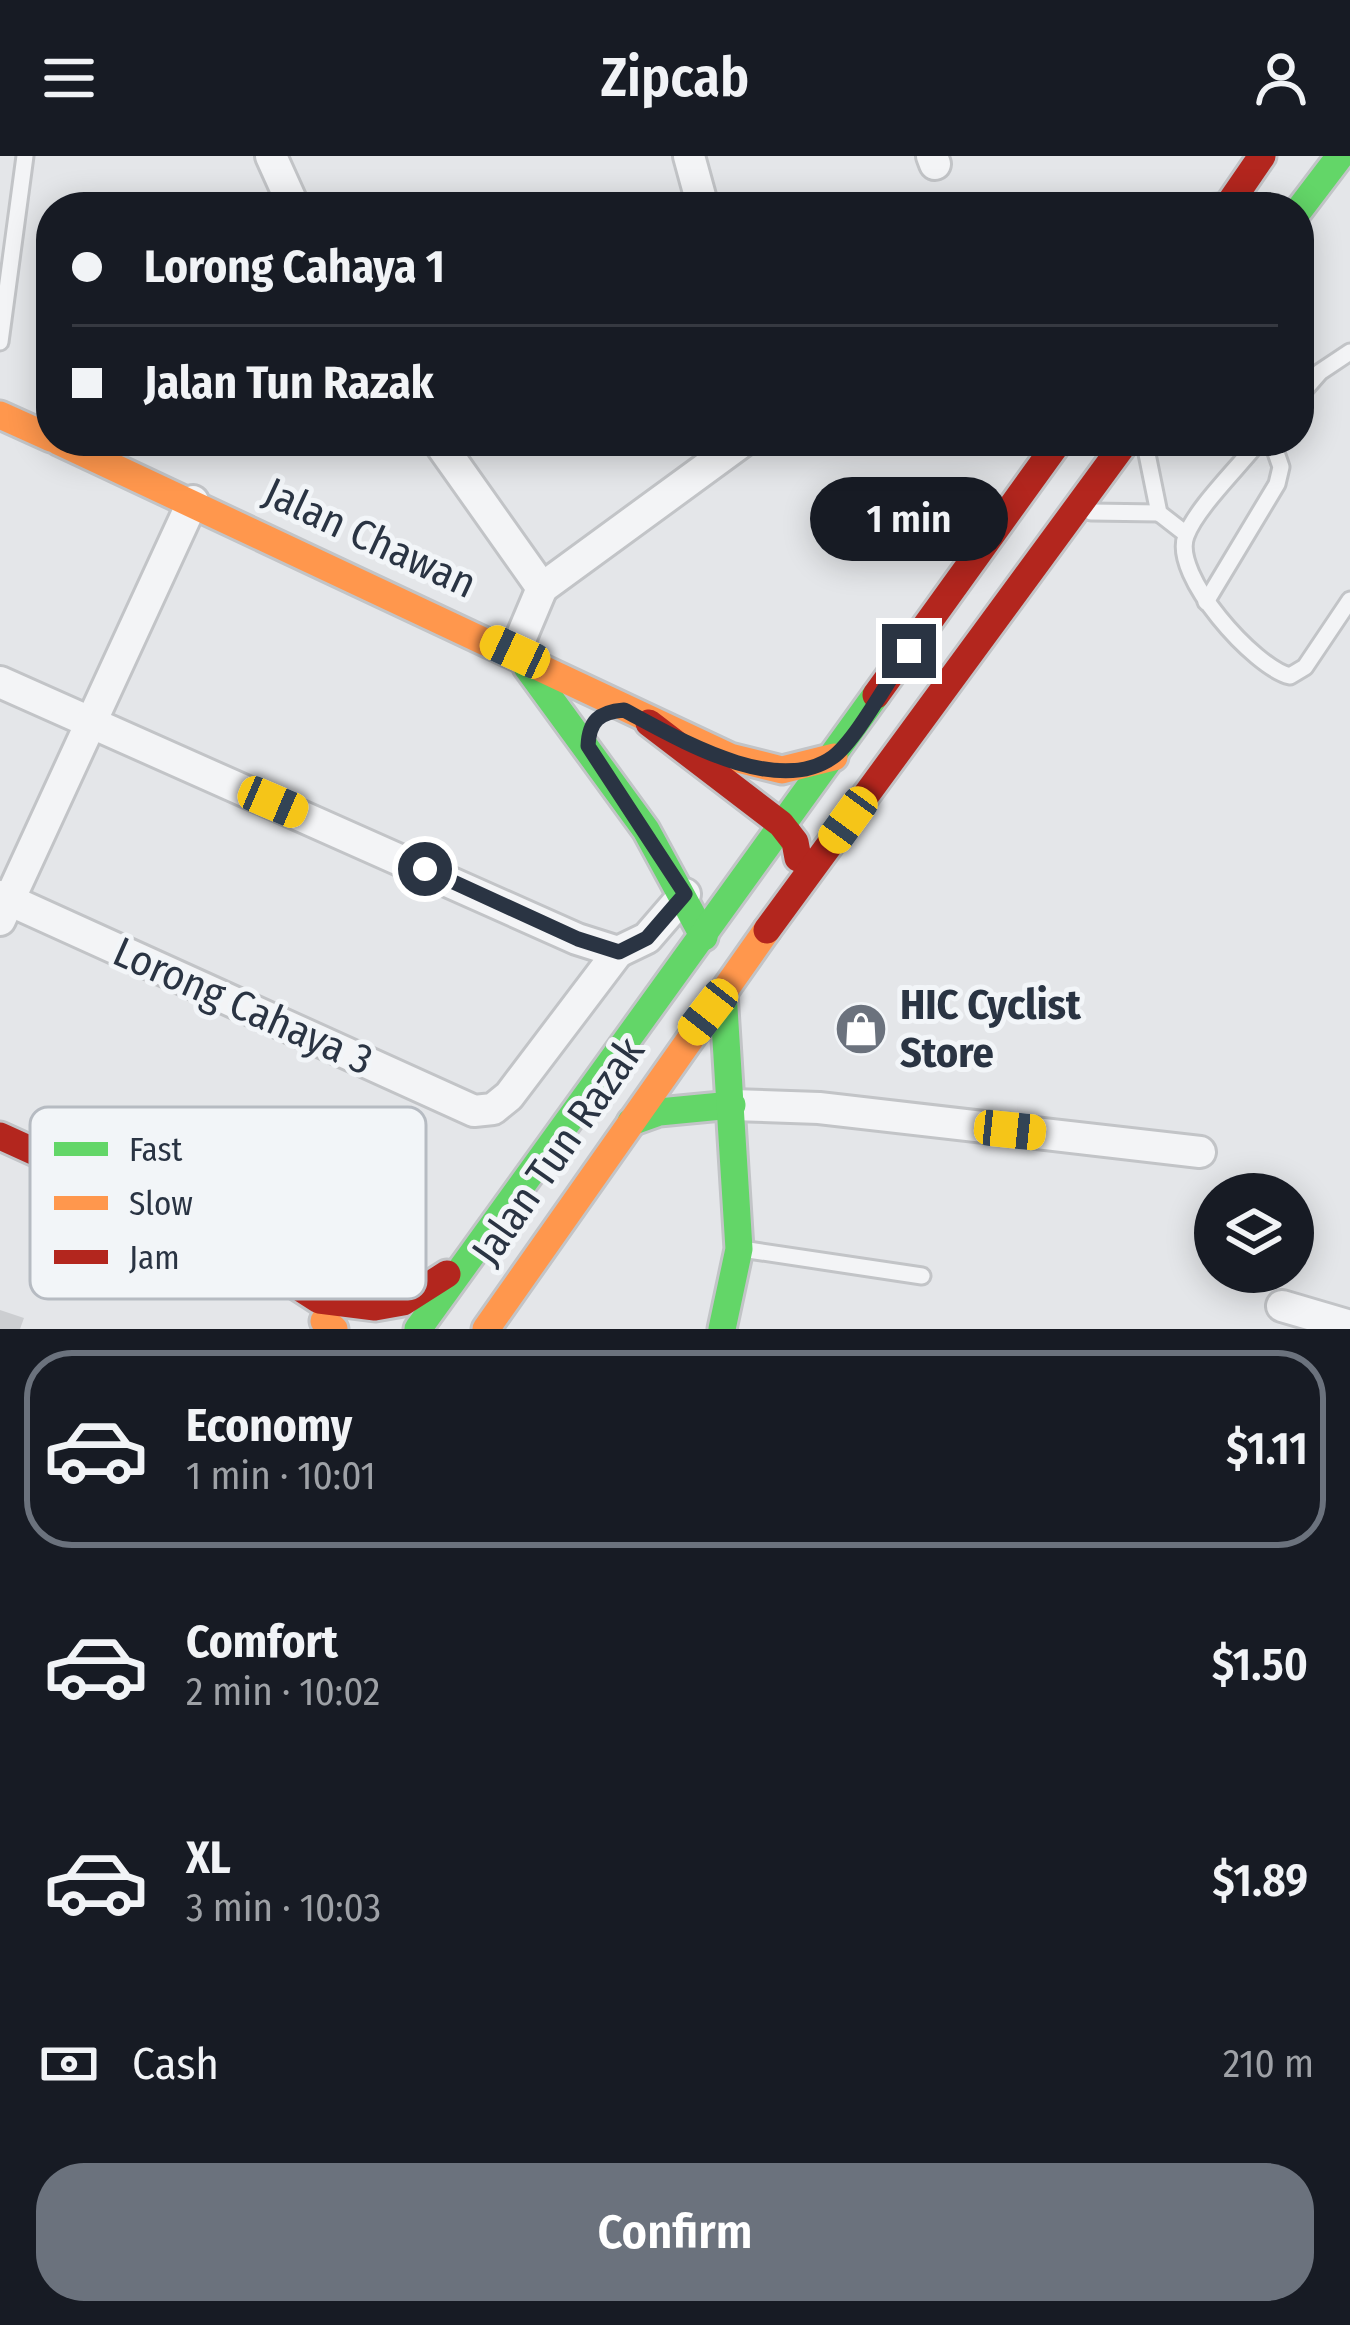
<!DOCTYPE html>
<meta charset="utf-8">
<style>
body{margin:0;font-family:"Fira Sans Condensed",sans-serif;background:#242831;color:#f1f3f6;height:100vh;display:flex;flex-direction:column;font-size:45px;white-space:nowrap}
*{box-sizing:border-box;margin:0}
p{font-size:39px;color:#9ea1a6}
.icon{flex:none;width:66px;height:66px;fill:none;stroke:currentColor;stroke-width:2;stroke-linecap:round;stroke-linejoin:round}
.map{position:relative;height:1173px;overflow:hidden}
.drawer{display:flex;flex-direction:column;background:#171b24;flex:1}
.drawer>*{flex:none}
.banner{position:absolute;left:36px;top:36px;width:1278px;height:264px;border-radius:48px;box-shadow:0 6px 30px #0003;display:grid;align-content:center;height:264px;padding:0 36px;background:#171b24}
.fabs{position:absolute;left:1194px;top:1017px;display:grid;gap:24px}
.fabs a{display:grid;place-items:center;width:120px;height:120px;border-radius:50%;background:#171b24;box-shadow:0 6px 30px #0003;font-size:60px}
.end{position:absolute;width:54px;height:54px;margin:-27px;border:15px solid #2a3443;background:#fff;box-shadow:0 0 0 6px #fff}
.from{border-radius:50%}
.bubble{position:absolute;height:84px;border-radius:42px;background:#171b24;box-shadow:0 6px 30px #0003;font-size:39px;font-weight:600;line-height:84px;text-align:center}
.car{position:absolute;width:36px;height:72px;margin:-36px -18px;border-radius:15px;box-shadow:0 0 9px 3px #0007;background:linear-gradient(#f5c518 24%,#345 0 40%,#f5c518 0 76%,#345 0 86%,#f5c518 0)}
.banner b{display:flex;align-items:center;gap:42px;height:114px;font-size:45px}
.banner b+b{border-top:3px solid #363941}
.banner i{width:30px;height:30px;background:#f1f3f6}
ul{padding:21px 0 0;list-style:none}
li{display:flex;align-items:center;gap:36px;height:198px;margin:0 24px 18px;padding:0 12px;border:6px solid transparent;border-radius:48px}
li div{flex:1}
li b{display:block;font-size:45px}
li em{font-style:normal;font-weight:600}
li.current{border-color:#6b727d}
li>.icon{width:108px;height:108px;stroke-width:1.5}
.pay{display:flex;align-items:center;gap:30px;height:132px;padding:0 36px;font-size:45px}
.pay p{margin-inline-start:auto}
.action{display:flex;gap:24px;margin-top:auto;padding:24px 36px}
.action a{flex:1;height:138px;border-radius:48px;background:#6b727d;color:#fff;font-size:48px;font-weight:600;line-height:138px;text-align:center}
header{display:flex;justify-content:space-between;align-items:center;height:156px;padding:0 36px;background:#171b24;font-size:54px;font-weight:600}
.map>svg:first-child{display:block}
</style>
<header><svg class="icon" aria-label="menu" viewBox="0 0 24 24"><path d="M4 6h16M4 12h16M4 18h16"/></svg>Zipcab<svg class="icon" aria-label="person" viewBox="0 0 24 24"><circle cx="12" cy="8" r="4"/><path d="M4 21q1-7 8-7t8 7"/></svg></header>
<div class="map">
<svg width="1350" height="1173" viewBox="0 0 1350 1173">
<rect width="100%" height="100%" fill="#e4e6e9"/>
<path fill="#ccced1" d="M 0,1154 L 24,1162 L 20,1173 L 0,1173 Z"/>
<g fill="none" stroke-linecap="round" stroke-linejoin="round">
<g stroke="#c2c4c7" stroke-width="21">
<g id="lane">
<path d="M 1145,51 L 1219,46"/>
<path d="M 0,186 L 25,0"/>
<path d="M 1299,240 L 1320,216 L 1350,196"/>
<path d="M 1259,285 C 1240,310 1196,352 1186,380 C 1171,419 1255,512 1290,520 L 1305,511 L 1350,444"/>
<path d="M 1145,288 L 1159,357 L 1186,378"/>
<path d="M 1091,356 L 1159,357"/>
<path d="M 1206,446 L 1277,328 L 1281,311 L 1272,285"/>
<path d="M 742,1093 L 922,1120"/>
</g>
</g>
<g stroke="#c2c4c7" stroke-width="36">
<g id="street">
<path d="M 271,0 L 294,51"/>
<path d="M 689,0 L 703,51"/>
<path d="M 932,0 L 935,8"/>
<path d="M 438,285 L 542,432"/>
<path d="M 542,432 L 743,285"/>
<path d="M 515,496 L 542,432"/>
<path d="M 0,526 L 577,783 L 618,796 L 647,782 L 685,738"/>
<path d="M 0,740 L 474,955 L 493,953 L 509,940 L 618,796"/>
<path d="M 0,764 L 193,345"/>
<path d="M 732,949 L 819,952 L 1200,996"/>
<path d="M 1282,1150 L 1350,1170"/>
</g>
</g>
<g stroke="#c2c4c7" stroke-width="33">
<g id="fast">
<path d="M 1299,54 L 1340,0"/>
<path d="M 527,511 L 646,674 L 704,781"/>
<path d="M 631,966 L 659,956 L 732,949"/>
<path d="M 418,1173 L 876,539"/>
<path d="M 722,1173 L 739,1093 L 723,836"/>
</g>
</g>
<g stroke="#c2c4c7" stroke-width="33">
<g id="slow">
<path d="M 0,259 L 51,282"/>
<path d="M 58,285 L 730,601 L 782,614 L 834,601"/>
<path d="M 324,1165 L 334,1173"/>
<path d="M 486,1173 L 767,774"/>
</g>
</g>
<g stroke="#c2c4c7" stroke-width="33">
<g id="jam">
<path d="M 1227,51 L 1262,0"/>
<path d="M 876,539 L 1059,285"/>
<path d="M 649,567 L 781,668 L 795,686 L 798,702"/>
<path d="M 767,774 L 1126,285"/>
<path d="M 0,980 L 218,1079 L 319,1144 L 375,1151 L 403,1146 L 447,1118"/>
</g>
</g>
<use href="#lane" stroke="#f3f4f6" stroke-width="15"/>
<use href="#street" stroke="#f3f4f6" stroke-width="30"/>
<use href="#fast" stroke="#63d668" stroke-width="27"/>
<use href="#slow" stroke="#ff974d" stroke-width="27"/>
<use href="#jam" stroke="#b3261e" stroke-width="27"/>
</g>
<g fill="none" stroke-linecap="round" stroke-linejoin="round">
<path stroke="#2a3443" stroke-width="15" d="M 425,713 L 578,783 L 619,796 L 647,782 L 685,738 L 588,590 C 589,565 599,556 624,554 C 677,582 776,642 833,601 C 857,583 889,522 909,495"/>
</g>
<defs>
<g id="shop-disc" transform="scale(2.7)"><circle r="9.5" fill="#6b727d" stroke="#f2f5f8"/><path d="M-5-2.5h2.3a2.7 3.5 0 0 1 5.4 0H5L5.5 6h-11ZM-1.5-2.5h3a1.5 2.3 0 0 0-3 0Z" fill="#fff"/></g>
</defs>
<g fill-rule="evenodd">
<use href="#shop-disc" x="861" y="873"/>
</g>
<g text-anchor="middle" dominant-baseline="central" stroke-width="10" stroke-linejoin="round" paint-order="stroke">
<g font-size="42" fill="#2a3443" stroke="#f2f5f8">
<text transform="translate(370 382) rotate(25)">Jalan Chawan</text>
<text transform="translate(243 850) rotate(24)">Lorong Cahaya 3</text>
<text transform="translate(558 995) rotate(-55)">Jalan Tun Razak</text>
</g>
<g font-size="42" font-weight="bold" fill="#2a3443" stroke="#f2f5f8" text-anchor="start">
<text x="900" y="849">HIC Cyclist<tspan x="900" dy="48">Store</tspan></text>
</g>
</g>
<rect x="30" y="951" width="396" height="192" rx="18" fill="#f2f5f8" stroke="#b6bbc2" stroke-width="3"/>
<rect x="54" y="986" width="54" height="14" fill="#63d668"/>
<rect x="54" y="1040" width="54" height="14" fill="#ff974d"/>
<rect x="54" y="1094" width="54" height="14" fill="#b3261e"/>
<g font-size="33" fill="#2a3443">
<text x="129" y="1005">Fast</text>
<text x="129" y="1059">Slow</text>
<text x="129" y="1113">Jam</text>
</g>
</svg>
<div class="fabs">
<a><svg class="icon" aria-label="layers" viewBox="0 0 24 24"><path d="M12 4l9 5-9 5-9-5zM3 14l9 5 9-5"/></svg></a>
</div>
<i class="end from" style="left:425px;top:713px"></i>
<i class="end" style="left:909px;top:495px"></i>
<div class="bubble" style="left:810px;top:321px;width:198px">1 min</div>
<i class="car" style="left:515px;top:496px;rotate:295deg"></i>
<i class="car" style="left:273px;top:646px;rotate:113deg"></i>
<i class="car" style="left:848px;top:664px;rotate:216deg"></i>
<i class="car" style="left:708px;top:856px;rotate:218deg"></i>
<i class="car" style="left:1010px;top:974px;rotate:96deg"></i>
<div class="banner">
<b><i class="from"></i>Lorong Cahaya 1</b>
<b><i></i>Jalan Tun Razak</b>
</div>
</div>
<section class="drawer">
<ul>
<li class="current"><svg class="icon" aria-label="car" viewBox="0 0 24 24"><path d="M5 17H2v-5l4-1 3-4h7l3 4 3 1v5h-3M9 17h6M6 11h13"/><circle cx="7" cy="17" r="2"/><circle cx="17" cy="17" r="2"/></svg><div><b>Economy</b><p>1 min · 10:01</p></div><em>$1.11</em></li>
<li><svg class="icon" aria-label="car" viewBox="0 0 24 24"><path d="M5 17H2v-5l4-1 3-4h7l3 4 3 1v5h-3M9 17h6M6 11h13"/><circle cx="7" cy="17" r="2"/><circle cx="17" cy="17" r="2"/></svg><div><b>Comfort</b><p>2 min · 10:02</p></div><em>$1.50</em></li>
<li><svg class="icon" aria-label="car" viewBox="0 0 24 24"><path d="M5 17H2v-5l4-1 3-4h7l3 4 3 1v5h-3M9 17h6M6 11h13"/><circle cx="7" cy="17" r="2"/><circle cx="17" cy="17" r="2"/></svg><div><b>XL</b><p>3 min · 10:03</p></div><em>$1.89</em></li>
</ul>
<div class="pay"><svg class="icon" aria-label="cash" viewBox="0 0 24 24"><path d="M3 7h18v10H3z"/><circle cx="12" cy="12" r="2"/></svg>Cash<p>210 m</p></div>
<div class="action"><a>Confirm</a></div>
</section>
